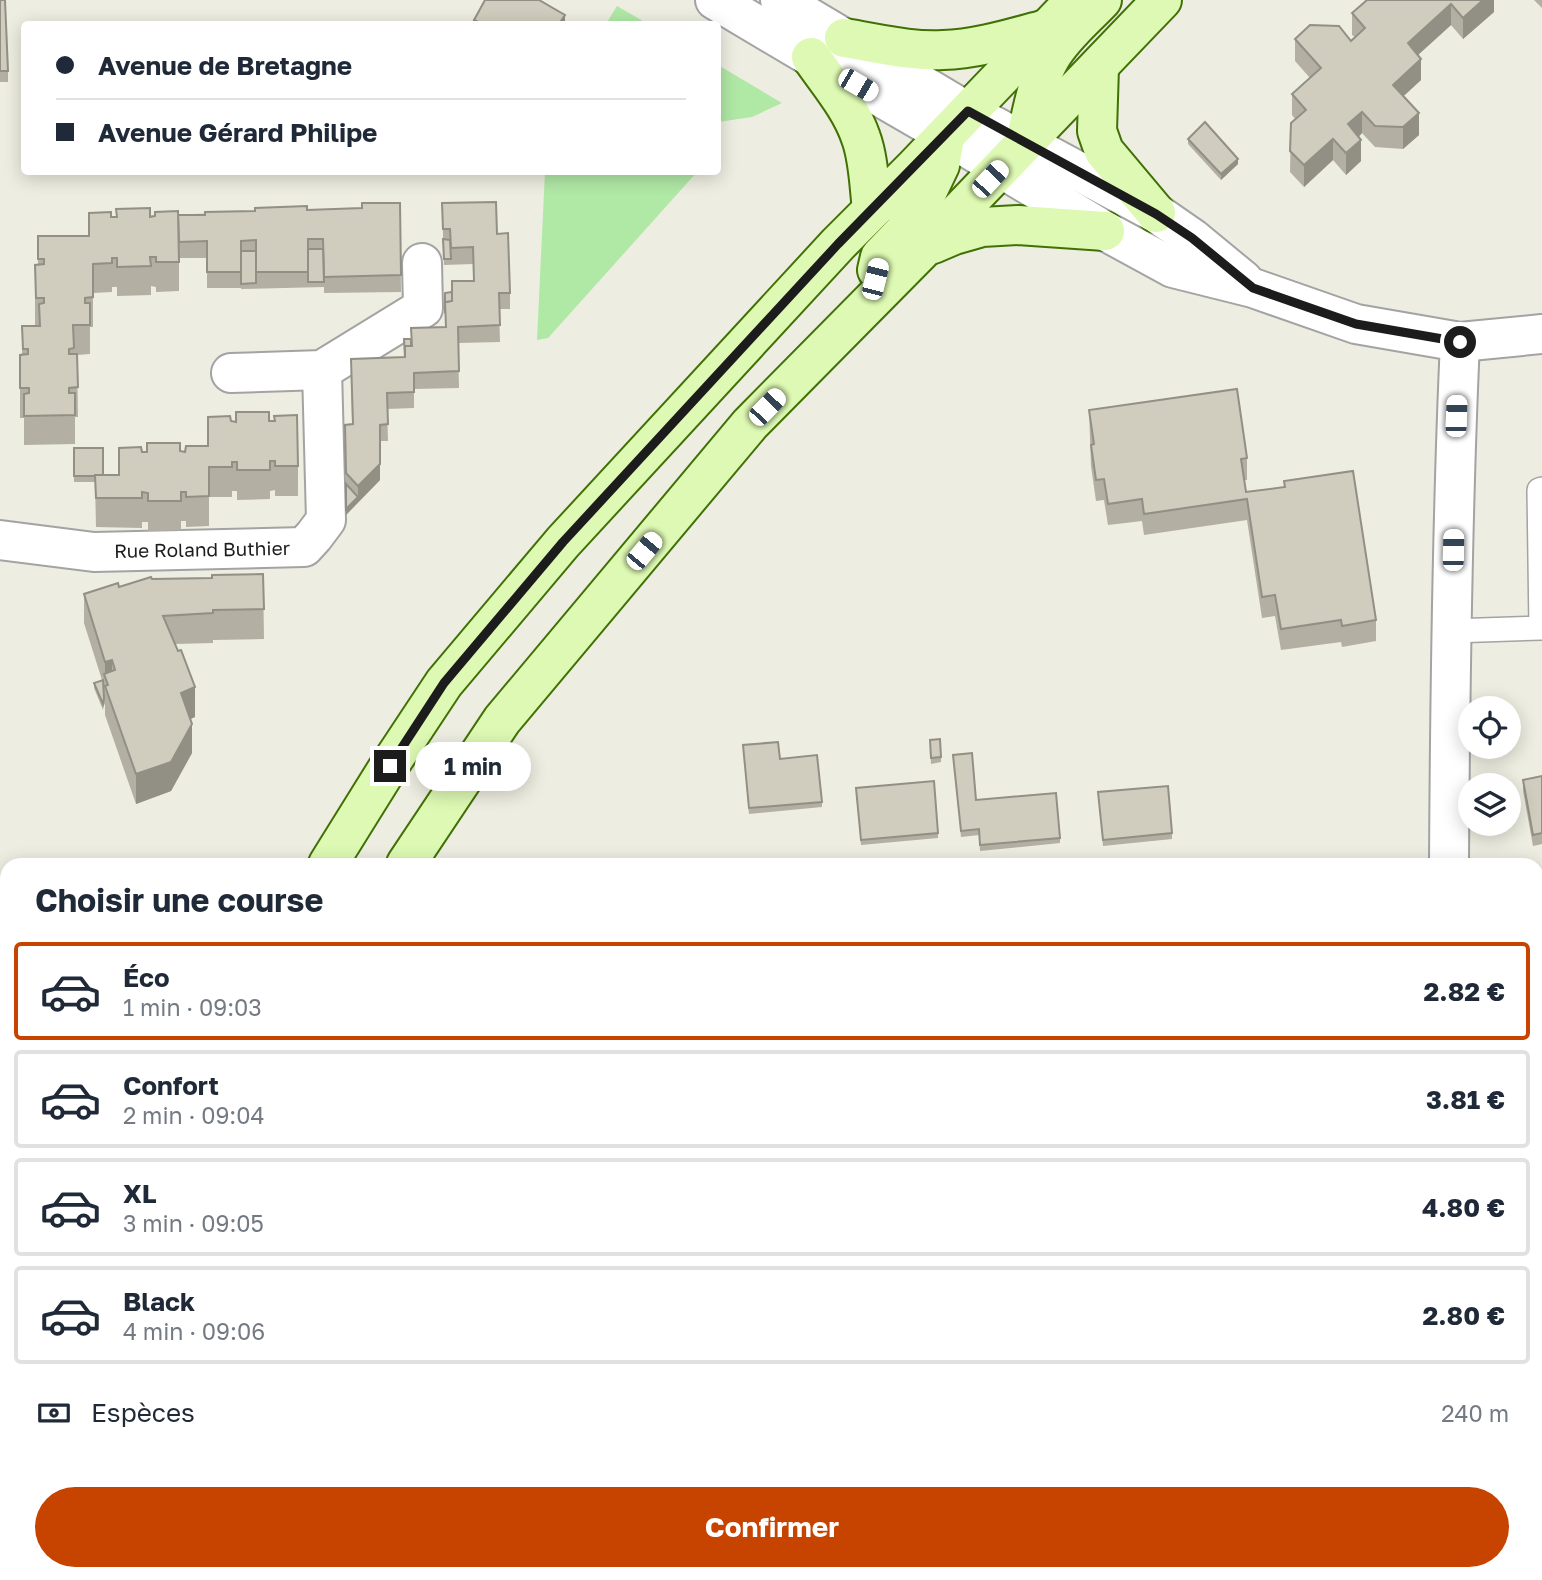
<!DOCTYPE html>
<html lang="fr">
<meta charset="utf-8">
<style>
body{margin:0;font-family:"Golos Text",sans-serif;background:#f2f2f3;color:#1f2937;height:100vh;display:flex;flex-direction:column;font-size:26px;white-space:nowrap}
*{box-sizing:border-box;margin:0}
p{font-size:23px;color:#747a83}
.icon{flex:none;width:38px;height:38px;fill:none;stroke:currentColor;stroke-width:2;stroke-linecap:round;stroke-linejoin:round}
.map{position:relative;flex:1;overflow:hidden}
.side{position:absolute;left:0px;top:858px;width:1544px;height:723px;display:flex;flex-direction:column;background:#fff;border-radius:21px 21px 0 0;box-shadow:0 4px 18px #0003}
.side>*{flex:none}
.banner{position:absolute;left:21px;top:21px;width:700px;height:154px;border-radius:7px;box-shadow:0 4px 18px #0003;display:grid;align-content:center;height:154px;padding:0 35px;background:#fff}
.tools{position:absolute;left:1458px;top:696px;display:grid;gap:14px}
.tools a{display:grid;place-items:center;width:63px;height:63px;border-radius:50%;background:#fff;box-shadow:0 4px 18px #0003;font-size:35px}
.end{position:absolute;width:32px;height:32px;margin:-16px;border:9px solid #1c1c1c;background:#fff;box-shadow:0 0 0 4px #fff}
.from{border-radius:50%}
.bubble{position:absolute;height:49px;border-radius:24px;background:#fff;box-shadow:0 4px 18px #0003;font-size:23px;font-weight:700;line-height:49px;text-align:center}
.car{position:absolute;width:21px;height:42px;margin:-21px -10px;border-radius:9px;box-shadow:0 0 5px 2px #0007;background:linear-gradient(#fff 24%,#345 0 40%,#fff 0 76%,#345 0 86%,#fff 0)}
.banner b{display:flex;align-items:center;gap:24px;height:66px;font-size:26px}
.banner b+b{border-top:2px solid #e0e1e3}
.banner i{width:18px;height:18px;background:#1f2937}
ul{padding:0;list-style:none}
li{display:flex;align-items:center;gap:21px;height:98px;margin:0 14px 10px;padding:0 21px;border:4px solid #e0e1e3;border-radius:7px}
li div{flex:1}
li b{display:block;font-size:26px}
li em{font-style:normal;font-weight:700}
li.active{border-color:#c74400}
li>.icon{width:63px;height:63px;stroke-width:1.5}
h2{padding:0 35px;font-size:32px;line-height:84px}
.pay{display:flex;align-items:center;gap:18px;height:77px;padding:0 35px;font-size:26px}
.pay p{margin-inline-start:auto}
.cta{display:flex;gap:14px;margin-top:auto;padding:14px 35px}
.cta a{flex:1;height:80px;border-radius:42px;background:#c74400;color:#fff;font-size:28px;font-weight:700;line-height:80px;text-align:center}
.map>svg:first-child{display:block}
</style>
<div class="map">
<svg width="1542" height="1580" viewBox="0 0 1542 1580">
<rect width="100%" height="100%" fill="#edede1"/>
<g fill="#b0e8a6">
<path d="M 617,6 L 648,24 L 606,24 Z"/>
<path d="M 718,65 L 782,103 L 752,117 L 718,122 Z"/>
<path d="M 545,172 L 697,172 L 548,338 L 537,340 Z"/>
</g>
<rect fill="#7eddd9" x="1221" y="1573" width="215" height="7"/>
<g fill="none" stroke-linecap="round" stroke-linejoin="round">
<g stroke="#a3a3a3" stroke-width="26">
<g id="lane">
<path d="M 1451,631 L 1541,628 L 1539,490 L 1542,489"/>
<path d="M 1536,1013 L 1542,1013"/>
</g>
</g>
<g stroke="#a3a3a3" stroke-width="42">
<g id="street">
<path d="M 715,0 L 811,57 L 946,135 L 1105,231 L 1173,268 L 1253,288 L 1356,324 L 1460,342 L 1542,334"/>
<path d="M 780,0 L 968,112 L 1156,213 L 1192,238 L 1243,280"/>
<path d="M 231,373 L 322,370 L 423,308 L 422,263"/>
<path d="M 0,540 L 94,552 L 304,547 L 314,536 L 326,520 L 322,370"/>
<path d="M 1449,864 C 1450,690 1452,516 1460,342"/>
<path d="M 1536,1371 L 1542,1378"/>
</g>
</g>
<g stroke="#407104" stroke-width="42">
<g id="secondary">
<path d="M 844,38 C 877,43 910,52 943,50 C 978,49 1012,38 1046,29"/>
<path d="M 811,57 C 829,83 851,108 861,138 C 869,160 869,186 872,209"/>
<path d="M 1099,67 L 1097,131 L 1104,151 L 1156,213"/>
<path d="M 1025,142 C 1032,114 1036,82 1051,57 C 1063,36 1085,18 1102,0"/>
<path d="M 933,244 L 954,235 L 982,227 L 1018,225 L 1105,231"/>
<path d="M 877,270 L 880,257 L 903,233 L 921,205 L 940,165 L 944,143"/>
<path d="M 328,864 L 389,766 L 444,683 L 563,542 L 838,244 L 914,168 L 1075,0"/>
<path d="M 406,864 L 502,720 L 750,424 L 925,247 L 1162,0"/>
<path d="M 112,1580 L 113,1573"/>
<path d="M 168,1580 L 169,1573"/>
</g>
</g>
<use href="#lane" stroke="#fff" stroke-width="23"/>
<use href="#street" stroke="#fff" stroke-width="38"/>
<use href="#secondary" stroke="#def9b3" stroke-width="38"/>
</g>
<g fill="#b3afa3">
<path d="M 0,0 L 8,71 L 8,82 L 0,82 Z"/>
<path d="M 1494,0 L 1494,12 L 1463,39 L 1451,25 L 1418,55 L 1421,80 L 1403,96 L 1419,135 L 1403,149 L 1375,147 L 1362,133 L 1359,137 L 1361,161 L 1346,175 L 1333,160 L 1304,187 L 1290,172 L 1291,123 L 1295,119 L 1292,115 L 1292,94 L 1310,78 L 1295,61 L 1295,39 L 1351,41 L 1355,37 L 1352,35 L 1352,13 Z"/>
<path d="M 1534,0 L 1542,0 L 1542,8 Z"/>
<path d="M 474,20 L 565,24 L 474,24 Z"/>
<path d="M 1188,139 L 1238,164 L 1221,180 L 1188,144 Z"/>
<path d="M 400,203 L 401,292 L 324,293 L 324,287 L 241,289 L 241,288 L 207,288 L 207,258 L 179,258 L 179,291 L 156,292 L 156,287 L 151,286 L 151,295 L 117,296 L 117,287 L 112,287 L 112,292 L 93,293 L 93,327 L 90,327 L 90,354 L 77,355 L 78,417 L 75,417 L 75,444 L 24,445 L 24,418 L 20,418 L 20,355 L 22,355 L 22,326 L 35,326 L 35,265 L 38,265 L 38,236 L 89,236 L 111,217 L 362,208 Z"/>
<path d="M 442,203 L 497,234 L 510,293 L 510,309 L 499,309 L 500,342 L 458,343 L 459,388 L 414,389 L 414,408 L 387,409 L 388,441 L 380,441 L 380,480 L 346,515 L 345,425 L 352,424 L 351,359 L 404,357 L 411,339 L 411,328 L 445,327 L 445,293 L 452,292 L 473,281 L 473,264 L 444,265 Z"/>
<path d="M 1089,410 L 1247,458 L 1247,480 L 1244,480 L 1246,492 L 1284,487 L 1284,481 L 1376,620 L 1376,641 L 1342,647 L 1341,642 L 1281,650 L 1275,616 L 1262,618 L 1247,520 L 1144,535 L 1142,521 L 1108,525 L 1104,500 L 1096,501 L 1091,466 Z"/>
<path d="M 208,417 L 231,421 L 269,421 L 298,466 L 298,496 L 275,496 L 275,490 L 270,491 L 270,499 L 237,500 L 237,491 L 232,491 L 232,497 L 209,497 L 209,526 L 186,527 L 186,521 L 181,521 L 181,530 L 148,531 L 148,522 L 142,522 L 142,528 L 96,527 L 95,482 L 74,482 L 74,448 L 103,475 L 119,475 L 119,448 L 142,452 L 185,452 L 208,446 Z"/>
<path d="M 263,574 L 264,639 L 213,640 L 213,643 L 175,644 L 195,717 L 190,719 L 192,753 L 171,791 L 136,804 L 105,715 L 105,705 L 104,704 L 103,710 L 94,688 L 94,683 L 102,680 L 84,623 L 84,594 L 119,587 L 152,579 L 212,578 Z"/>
<path d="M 930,740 L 941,757 L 941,762 L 931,764 Z"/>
<path d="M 743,745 L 780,759 L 822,802 L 822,807 L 749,814 Z"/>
<path d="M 953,755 L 976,800 L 1060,838 L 1060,843 L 980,851 L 979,835 L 961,837 Z"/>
<path d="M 1542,776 L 1542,844 L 1533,846 L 1523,791 L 1523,780 Z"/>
<path d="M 1098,792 L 1172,833 L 1172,839 L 1103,846 Z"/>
<path d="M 856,794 L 938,833 L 938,838 L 861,845 Z"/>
<rect x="1536" y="876" width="6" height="29"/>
<path d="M 1542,923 L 1542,964 L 1539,940 L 1539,924 Z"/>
<path d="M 7,995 L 7,1109 L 0,1109 L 0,996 Z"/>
<path d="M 0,1149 L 5,1153 L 7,1153 L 7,1216 L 0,1217 Z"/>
<path d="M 1542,1522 L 1542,1580 L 1481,1580 L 1481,1573 Z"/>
</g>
<g fill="#928f85">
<path d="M 1483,0 L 1494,0 L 1494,12 L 1463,39 L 1463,18 Z"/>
<path d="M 1451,4 L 1451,25 L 1408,64 L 1408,43 Z"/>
<path d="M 565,15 L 565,24 L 559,24 Z"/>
<path d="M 1421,59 L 1421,80 L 1393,106 L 1393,85 Z"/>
<path d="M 1362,112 L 1362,133 L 1348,146 L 1348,124 Z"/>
<path d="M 1419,113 L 1419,135 L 1403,149 L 1403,127 Z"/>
<path d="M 1333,139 L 1333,160 L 1304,187 L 1304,165 Z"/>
<path d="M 1361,140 L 1361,161 L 1346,175 L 1346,153 Z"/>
<path d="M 1238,159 L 1238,164 L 1221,180 L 1221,174 Z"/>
<path d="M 380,464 L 380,480 L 346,515 L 346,509 L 358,497 L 358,486 Z"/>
<path d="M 112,660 L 112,690 L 108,685 L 105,678 L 105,662 Z"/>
<path d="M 195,687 L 195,717 L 181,723 L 181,693 Z"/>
<path d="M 192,724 L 192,753 L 171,791 L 136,804 L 136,774 Z"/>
<path d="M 7,951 L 7,957 L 0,959 L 0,954 Z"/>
</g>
<g fill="#d0ccbe" stroke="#928f85" stroke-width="2">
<path d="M 0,0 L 5,0 L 8,71 L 0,71 Z"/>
<path d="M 485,0 L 539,0 L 565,15 L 559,24 L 482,24 L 474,20 Z"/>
<path d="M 1367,0 L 1483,0 L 1463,18 L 1451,4 L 1408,43 L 1421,59 L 1393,85 L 1419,113 L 1403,127 L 1375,126 L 1362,112 L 1348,124 L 1361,140 L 1346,153 L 1333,139 L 1304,165 L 1290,151 L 1291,123 L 1306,110 L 1292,94 L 1321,68 L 1295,39 L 1310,25 L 1339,26 L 1351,41 L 1365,28 L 1352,13 Z"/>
<path d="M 1205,122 L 1238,159 L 1221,174 L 1188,139 Z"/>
<path d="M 496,202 L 497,234 L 508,233 L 510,293 L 499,293 L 500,325 L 458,327 L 459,371 L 414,373 L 414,392 L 387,393 L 388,424 L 380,425 L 380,464 L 358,486 L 346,473 L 345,425 L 353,424 L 351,359 L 405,357 L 405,346 L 412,346 L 411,328 L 446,327 L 445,302 L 452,301 L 452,281 L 474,281 L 473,247 L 451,248 L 450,229 L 443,229 L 442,203 Z"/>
<path d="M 362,203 L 400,203 L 401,275 L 324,277 L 323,239 L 308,239 L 308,272 L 256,272 L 256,240 L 241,241 L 241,272 L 207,272 L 207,241 L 179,242 L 178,215 L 205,215 L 205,212 L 255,211 L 255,208 L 307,206 L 307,210 L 362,208 Z"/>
<path d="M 150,208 L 150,217 L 155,216 L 155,212 L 178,211 L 179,262 L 156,262 L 156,257 L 150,257 L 151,266 L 117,267 L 117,258 L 112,258 L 112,263 L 93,264 L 93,297 L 85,298 L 85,303 L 90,303 L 90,325 L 73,325 L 74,348 L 69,349 L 69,354 L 77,354 L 78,387 L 69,388 L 69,393 L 75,393 L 75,415 L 24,416 L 24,394 L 29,393 L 29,388 L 20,388 L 20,355 L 28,354 L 28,349 L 23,349 L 22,326 L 40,326 L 39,304 L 44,303 L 44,298 L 36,298 L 35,265 L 44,264 L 44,259 L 38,259 L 38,236 L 89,236 L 89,213 L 111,212 L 111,217 L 117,217 L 116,209 Z"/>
<path d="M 443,239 L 450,240 L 451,259 L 444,259 Z"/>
<path d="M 308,249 L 323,249 L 324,282 L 308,282 Z"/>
<path d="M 241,251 L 256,251 L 256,283 L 241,284 Z"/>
<path d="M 452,292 L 452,301 L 445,302 L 445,313 L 445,293 Z"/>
<path d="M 404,339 L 411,339 L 411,346 L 405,346 L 405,357 Z"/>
<path d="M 1237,389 L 1247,458 L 1241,459 L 1246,492 L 1285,487 L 1284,481 L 1353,471 L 1376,620 L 1342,626 L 1341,620 L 1281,629 L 1275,595 L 1262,597 L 1247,499 L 1144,514 L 1142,499 L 1108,504 L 1104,479 L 1096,480 L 1091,445 L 1094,444 L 1089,410 Z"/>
<path d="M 236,412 L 269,412 L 269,421 L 275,421 L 274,416 L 297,415 L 298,466 L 275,466 L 275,461 L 270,461 L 270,470 L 237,470 L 237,462 L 232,462 L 232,467 L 209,467 L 209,496 L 186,497 L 186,492 L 181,492 L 181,501 L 148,501 L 148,493 L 142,492 L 142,498 L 96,498 L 95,475 L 119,475 L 119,448 L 141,447 L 142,452 L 147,452 L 147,443 L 180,443 L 180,451 L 185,452 L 186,446 L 208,446 L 208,417 L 230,416 L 231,421 L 236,422 Z"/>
<path d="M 74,448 L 103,448 L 103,475 L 95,475 L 95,476 L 74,476 Z"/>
<path d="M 346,484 L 358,497 L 346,509 Z"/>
<path d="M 263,574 L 264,609 L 213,610 L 213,613 L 163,616 L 178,651 L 181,650 L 195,687 L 181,693 L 192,724 L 171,762 L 136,774 L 105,686 L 108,685 L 104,674 L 115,670 L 112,660 L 105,662 L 84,594 L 118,583 L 119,587 L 151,577 L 152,579 L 212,578 L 212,575 Z"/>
<path d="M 103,680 L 104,698 L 103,704 L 94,683 Z"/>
<path d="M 940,739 L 941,757 L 931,758 L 930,740 Z"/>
<path d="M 778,742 L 780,759 L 817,755 L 822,802 L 749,808 L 743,745 Z"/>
<path d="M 972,753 L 976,800 L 1056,793 L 1060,838 L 980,845 L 979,829 L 961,831 L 953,755 Z"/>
<path d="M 1542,776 L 1542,833 L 1533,835 L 1523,780 Z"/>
<path d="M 934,781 L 938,833 L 861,840 L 856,788 Z"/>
<path d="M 1168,786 L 1172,833 L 1103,840 L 1098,792 Z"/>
<rect x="1536" y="876" width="6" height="23"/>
<path d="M 0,903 L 7,923 L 7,951 L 0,954 Z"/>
<path d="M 1542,923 L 1542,948 L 1539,924 Z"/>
<path d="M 7,995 L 7,1104 L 0,1104 L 0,996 Z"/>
<path d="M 5,1148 L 5,1153 L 7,1153 L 7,1205 L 0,1206 L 0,1149 Z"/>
<path d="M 1542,1522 L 1542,1580 L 1530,1580 L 1530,1575 L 1481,1578 L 1481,1573 L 1536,1573 L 1536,1523 Z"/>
<rect x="744" y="1573" width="192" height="7"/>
<rect x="441" y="1578" width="53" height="2"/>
</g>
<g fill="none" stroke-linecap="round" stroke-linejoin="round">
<path stroke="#1c1c1c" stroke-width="9" d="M 390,766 L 444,683 L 563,542 L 838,244 L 968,111 L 1156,214 L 1192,238 L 1253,288 L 1356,324 L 1460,342"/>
</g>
<g text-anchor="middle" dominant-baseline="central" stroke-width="6" stroke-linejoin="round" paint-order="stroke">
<g font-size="19" fill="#1c1c1c" stroke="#fff">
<text transform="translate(202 549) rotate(-1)">Rue Roland Buthier</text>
</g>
</g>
</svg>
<div class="tools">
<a><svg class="icon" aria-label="locate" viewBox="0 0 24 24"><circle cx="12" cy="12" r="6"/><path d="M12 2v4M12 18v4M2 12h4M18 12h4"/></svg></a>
<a><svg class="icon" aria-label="layers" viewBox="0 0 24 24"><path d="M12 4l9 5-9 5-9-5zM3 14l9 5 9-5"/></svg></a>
</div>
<i class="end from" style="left:1460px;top:342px"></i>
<i class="end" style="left:390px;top:766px"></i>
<div class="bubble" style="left:415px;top:742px;width:116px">1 min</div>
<i class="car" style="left:858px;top:85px;rotate:120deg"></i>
<i class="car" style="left:990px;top:179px;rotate:43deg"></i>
<i class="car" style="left:875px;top:279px;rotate:14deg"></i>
<i class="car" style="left:767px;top:407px;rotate:44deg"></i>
<i class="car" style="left:1456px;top:416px;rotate:2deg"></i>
<i class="car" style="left:1453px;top:550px;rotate:1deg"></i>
<i class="car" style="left:644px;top:551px;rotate:40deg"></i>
<div class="banner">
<b><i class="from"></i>Avenue de Bretagne</b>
<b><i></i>Avenue Gérard Philipe</b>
</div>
<section class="side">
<h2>Choisir une course</h2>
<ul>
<li class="active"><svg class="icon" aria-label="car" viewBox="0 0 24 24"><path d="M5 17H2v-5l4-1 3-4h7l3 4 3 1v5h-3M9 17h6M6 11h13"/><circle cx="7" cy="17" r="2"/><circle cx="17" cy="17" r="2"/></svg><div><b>Éco</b><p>1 min · 09:03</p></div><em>2.82 €</em></li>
<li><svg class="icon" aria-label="car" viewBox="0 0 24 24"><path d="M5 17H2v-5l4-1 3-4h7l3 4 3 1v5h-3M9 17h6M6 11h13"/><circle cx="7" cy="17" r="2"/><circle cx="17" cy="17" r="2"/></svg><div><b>Confort</b><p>2 min · 09:04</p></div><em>3.81 €</em></li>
<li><svg class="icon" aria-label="car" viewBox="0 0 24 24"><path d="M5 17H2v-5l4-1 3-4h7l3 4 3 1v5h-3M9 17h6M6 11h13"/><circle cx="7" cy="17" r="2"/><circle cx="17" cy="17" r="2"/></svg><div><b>XL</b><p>3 min · 09:05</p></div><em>4.80 €</em></li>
<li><svg class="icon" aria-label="car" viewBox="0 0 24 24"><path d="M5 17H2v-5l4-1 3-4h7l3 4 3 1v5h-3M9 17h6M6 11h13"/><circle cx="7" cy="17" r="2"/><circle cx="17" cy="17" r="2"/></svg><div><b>Black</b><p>4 min · 09:06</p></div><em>2.80 €</em></li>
</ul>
<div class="pay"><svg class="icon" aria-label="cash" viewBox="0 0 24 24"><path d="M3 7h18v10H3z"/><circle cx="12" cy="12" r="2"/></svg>Espèces<p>240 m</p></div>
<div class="cta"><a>Confirmer</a></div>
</section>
</div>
